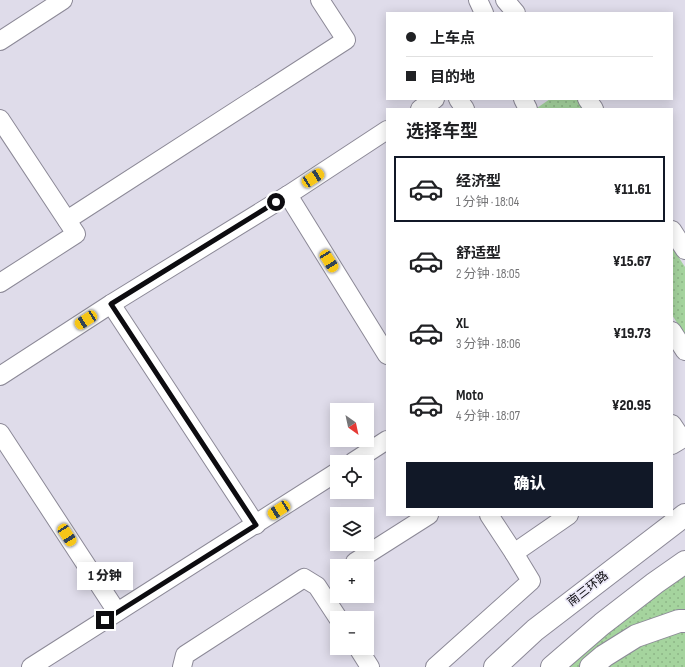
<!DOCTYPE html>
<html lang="zh">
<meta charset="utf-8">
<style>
body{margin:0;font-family:"Sofia Sans Condensed","Noto Sans SC",sans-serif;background:#f2f2f2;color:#202124;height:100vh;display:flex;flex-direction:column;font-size:15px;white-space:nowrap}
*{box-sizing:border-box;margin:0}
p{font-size:13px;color:#757577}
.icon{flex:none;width:22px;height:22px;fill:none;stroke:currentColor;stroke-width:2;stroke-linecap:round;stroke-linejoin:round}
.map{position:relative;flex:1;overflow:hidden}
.panel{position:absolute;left:386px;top:108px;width:287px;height:408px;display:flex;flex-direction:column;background:#fff;border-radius:0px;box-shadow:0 2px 10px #0003}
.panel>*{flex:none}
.hud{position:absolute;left:386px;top:12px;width:287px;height:88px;border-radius:0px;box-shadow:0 2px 10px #0003;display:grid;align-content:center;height:88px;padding:0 20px;background:#fff}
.needle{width:26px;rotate:147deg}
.fabs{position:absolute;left:330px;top:403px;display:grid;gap:8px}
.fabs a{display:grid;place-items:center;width:44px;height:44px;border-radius:0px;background:#fff;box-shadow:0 2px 10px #0003;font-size:20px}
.end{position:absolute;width:18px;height:18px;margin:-9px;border:5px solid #0d0c10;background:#fff;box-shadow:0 0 0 2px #fff}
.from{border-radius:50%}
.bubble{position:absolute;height:28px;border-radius:0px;background:#fff;box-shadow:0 2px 10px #0003;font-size:13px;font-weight:800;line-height:28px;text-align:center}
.car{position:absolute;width:12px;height:24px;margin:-12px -6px;border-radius:5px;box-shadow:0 0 3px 1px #0007;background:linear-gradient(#f5c518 24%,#345 0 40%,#f5c518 0 76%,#345 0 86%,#f5c518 0)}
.hud b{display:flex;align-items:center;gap:14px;height:38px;font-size:15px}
.hud b+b{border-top:1px solid #e0e0e0}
.hud i{width:10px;height:10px;background:#202124}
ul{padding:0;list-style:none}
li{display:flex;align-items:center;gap:12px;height:66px;margin:0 8px 6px;padding:0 12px;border:2px solid transparent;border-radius:0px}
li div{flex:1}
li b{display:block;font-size:15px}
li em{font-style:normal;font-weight:800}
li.selected{border-color:#111827}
li>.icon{width:36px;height:36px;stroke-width:1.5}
h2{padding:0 20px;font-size:18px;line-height:48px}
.button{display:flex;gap:8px;margin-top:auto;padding:8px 20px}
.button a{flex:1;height:46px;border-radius:0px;background:#111827;color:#fff;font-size:16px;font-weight:800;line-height:46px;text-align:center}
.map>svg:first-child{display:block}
</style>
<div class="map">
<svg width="685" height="667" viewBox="0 0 685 667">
<defs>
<pattern id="grass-dots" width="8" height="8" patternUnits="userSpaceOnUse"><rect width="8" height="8" fill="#a5d49e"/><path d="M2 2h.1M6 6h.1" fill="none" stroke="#8db587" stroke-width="1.8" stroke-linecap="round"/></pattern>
</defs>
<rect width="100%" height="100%" fill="#dfdcea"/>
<g fill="url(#grass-dots)">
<path d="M 550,99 L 577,99 L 583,109 L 538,109 L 537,108 Z"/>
<path d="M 672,247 L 685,267 L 685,335 L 672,315 Z"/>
<path d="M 685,572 L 685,667 L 561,667 Z"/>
</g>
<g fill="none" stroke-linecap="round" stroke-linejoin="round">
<g stroke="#8c8997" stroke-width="20">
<g id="minor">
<path d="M 478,0 L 484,13"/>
<path d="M 505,0 L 516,13"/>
<path d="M 0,41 L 63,0"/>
<path d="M 458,99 L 465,109"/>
<path d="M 523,99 L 528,109"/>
<path d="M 587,99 L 594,109"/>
<path d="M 420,109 L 435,99"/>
<path d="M 0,119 L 76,234 L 0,283"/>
<path d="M 288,195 L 387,355"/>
<path d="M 67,220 L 346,40 L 320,0"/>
<path d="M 672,230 L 685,250"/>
<path d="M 111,304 L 256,525"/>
<path d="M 672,331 L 685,351"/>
<path d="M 0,376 L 111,304 L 288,195 L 387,130"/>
<path d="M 672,424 L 682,439 L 672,445"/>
<path d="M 0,433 L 117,612"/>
<path d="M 353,462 L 387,440"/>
<path d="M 489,515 L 514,553"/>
<path d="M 355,562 L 429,515"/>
<path d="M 358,648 L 370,667"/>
<path d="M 31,667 L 337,472"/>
<path d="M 182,667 L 185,655 L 304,578 L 317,586 L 338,618"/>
<path d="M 435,667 L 531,581 L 514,553 L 569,515"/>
</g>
</g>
<g stroke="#8c8997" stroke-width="24">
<g id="highway">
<path d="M 495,667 L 535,630 L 685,515"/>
<path d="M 552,667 L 602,624 L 655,583 L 685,562"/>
<path d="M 591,667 L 604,656 L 636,636 L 679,621 L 685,621"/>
</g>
</g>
<use href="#minor" stroke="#fff" stroke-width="18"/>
<use href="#highway" stroke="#fff" stroke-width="22"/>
</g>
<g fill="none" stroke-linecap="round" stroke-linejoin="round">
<path stroke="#0d0c10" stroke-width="5" d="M 105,620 L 256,525 L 111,304 L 276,202"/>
</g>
<g text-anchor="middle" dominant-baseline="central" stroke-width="3.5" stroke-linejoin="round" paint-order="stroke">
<g font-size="12" fill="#0d0c10" stroke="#ece9f8">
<text transform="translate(588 589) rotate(-38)">南三环路</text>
</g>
</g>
</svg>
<div class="fabs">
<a><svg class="needle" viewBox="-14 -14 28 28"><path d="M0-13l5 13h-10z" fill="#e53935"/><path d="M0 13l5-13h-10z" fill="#757577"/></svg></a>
<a><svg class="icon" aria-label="locate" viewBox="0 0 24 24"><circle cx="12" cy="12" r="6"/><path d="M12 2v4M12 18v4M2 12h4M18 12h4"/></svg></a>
<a><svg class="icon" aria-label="layers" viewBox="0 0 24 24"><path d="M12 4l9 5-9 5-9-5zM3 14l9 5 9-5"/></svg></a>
<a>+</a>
<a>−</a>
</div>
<i class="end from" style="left:276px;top:202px"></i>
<i class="end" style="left:105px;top:620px"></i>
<div class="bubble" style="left:77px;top:562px;width:56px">1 分钟</div>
<i class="car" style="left:313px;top:178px;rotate:57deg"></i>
<i class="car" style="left:329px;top:261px;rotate:148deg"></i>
<i class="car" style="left:86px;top:320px;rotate:237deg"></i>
<i class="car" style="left:279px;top:510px;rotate:237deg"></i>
<i class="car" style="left:67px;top:535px;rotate:147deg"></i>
<div class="hud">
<b><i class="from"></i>上车点</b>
<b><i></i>目的地</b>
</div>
<section class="panel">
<h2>选择车型</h2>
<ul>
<li class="selected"><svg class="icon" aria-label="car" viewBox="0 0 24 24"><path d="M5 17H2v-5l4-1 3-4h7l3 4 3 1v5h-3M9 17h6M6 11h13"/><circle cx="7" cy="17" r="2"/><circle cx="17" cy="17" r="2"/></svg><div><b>经济型</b><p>1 分钟 · 18:04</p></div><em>¥11.61</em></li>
<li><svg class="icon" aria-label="car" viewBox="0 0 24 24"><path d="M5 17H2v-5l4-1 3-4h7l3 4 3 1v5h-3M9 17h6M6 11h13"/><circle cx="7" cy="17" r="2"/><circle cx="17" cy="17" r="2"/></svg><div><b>舒适型</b><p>2 分钟 · 18:05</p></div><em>¥15.67</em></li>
<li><svg class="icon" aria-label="car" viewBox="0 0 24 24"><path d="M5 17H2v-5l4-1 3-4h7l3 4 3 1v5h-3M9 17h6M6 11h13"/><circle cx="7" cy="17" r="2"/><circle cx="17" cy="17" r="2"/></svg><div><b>XL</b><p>3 分钟 · 18:06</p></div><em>¥19.73</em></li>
<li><svg class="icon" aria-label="car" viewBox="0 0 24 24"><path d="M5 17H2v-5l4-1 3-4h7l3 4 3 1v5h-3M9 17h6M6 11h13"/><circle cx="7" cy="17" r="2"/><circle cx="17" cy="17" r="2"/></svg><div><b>Moto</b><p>4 分钟 · 18:07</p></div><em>¥20.95</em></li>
</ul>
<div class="button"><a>确认</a></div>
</section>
</div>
